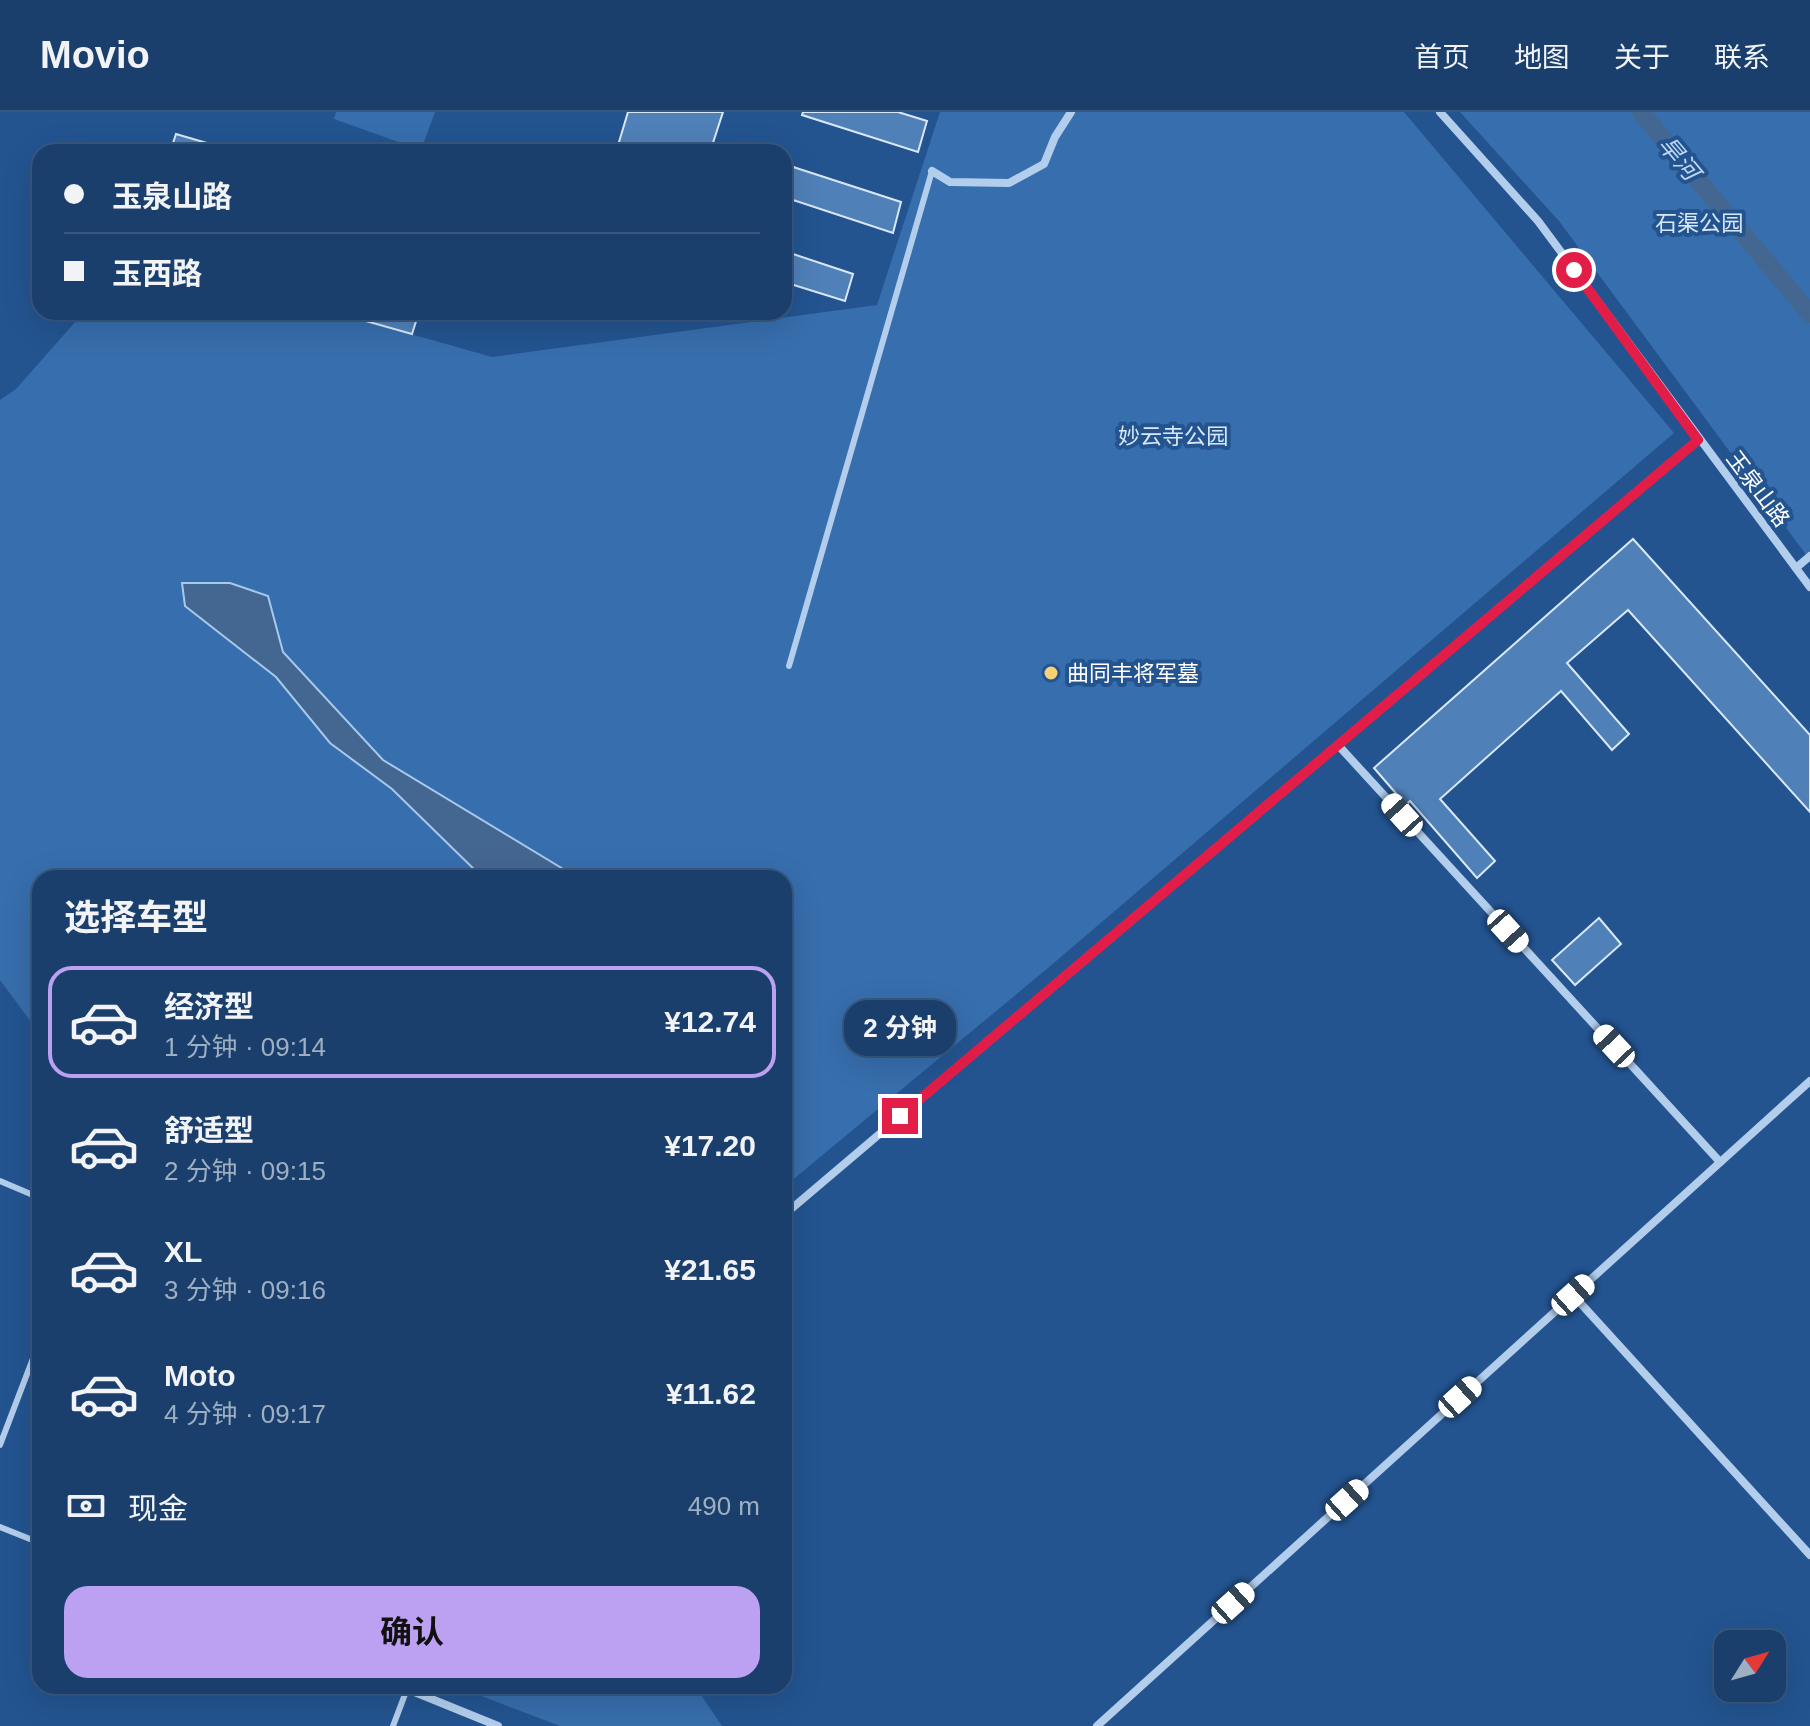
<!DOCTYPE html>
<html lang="zh">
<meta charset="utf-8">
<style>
body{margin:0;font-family:Arial,"Noto Sans SC",sans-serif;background:#274a74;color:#f1f3f6;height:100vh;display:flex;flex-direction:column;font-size:30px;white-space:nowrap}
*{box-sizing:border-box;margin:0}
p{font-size:26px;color:#9fafc2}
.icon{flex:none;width:44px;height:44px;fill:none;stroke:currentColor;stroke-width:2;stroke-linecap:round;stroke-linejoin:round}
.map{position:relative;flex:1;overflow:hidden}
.panel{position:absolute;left:32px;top:758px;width:760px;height:824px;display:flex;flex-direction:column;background:#1a3f6c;border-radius:24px;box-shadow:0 8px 32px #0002,0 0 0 2px #38587f}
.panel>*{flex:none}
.guide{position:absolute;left:32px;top:32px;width:760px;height:176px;border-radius:24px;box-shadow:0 8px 32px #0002,0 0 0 2px #38587f;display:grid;align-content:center;height:176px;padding:0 32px;background:#1a3f6c}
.needle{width:52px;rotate:53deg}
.tools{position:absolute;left:1714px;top:1518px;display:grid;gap:16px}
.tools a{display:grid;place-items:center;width:72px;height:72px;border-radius:16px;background:#1a3f6c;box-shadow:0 8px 32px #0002,0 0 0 2px #38587f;font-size:40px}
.end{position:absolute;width:36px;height:36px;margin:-18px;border:10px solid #e11d48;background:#fff;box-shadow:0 0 0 4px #fff}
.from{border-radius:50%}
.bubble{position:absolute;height:56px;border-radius:24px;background:#1a3f6c;box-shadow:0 8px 32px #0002,0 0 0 2px #38587f;font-size:26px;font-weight:700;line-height:56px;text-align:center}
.car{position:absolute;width:24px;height:48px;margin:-24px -12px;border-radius:10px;box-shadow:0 0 6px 2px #0007;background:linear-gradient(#fff 24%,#345 0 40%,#fff 0 76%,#345 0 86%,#fff 0)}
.guide b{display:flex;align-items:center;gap:28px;height:76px;font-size:30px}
.guide b+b{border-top:2px solid #38587f}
.guide i{width:20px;height:20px;background:#f1f3f6}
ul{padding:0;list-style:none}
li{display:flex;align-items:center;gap:24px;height:112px;margin:0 16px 12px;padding:0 16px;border:4px solid transparent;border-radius:24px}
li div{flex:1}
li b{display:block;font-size:30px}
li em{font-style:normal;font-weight:700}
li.active{border-color:#bca0f2}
li>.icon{width:72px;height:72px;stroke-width:1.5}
h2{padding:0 32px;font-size:36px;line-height:96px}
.pay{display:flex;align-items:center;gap:20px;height:88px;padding:0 32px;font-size:30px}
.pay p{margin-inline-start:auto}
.action{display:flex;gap:16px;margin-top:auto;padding:16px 32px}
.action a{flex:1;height:92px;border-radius:24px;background:#bca0f2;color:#111;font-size:32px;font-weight:700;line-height:92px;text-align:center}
header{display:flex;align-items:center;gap:48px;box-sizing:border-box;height:112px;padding:0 40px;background:#1a3f6c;border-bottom:2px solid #38587f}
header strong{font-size:38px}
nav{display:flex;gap:44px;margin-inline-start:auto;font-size:28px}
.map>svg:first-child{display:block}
</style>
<header>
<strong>Movio</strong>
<nav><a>首页</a><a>地图</a><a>关于</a><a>联系</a></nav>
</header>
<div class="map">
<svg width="1810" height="1614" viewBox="0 0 1810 1614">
<rect width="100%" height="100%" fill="#235490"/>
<g fill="#376ead">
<path d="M 336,0 L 435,0 L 421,38 L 334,7 Z"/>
<path d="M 940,0 L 1404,0 L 1674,321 L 1048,856 L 784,1075 L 784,766 L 40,766 L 40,922 L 0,868 L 0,288 L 16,277 L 84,200 L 333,200 L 492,245 L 877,193 Z"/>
<path d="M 1460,0 L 1810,0 L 1810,448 L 1559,109 Z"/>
<path d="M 455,1574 L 695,1574 L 722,1614 L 560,1614 Z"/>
</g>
<path fill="#446791" stroke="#a7c9ed" stroke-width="2" d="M 182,471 L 230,471 L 268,484 L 283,540 L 383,648 L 578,766 L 483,766 L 392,677 L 330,631 L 276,565 L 185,494 Z"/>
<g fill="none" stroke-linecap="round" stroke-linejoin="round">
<path stroke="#446791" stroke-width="18" d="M 1641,0 L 1810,202"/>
</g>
<g fill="#5080b8" stroke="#d9e8f9" stroke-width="2">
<path d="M 628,0 L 723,0 L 710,40 L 616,40 Z"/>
<path d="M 803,0 L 898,0 L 927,9 L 918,40 L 802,3 Z"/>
<path d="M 176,22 L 224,36 L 224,40 L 170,40 Z"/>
<path d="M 784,52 L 901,90 L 893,121 L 784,85 Z"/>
<path d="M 784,139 L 853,162 L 845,189 L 784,170 Z"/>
<path d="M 348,200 L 419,200 L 412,222 L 348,204 Z"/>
<path d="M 1633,427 L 1810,623 L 1810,700 L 1628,498 L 1567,551 L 1629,622 L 1612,638 L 1561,579 L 1440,687 L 1495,749 L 1477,766 L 1410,689 L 1406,693 L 1374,656 Z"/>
<path d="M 1599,806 L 1621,832 L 1575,873 L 1552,848 Z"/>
</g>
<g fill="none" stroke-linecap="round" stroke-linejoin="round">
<g stroke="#b3ceec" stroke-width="6">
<path d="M 789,554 L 932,59"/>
<path d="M 0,1069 L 40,1086"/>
<path d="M 0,1333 L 40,1228"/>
<path d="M 0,1415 L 40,1431"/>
<path d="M 393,1614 L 407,1577 L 399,1574"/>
</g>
<g stroke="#b3ceec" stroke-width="8">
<path d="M 1440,0 L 1538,109 L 1810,475"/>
<path d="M 932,59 L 950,70 L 1009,71 L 1044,52 L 1055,25 L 1071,0"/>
<path d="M 1796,456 L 1810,444"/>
<path d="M 1338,633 L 1720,1050"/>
<path d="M 784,1103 L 1698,328"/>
<path d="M 1573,1183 L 1810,1443"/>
<path d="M 408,1574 L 407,1577 L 498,1614"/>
<path d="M 1097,1614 L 1810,969"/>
</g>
</g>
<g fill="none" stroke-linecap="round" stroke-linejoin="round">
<path stroke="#e11d48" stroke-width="10" d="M 900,1004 L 1698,328 L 1574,158"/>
</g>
<circle fill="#f8d076" stroke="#235490" stroke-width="3" cx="1051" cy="561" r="8"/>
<g text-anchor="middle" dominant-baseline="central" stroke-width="8" stroke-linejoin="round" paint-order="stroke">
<g font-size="22" fill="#d9e8f9" stroke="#235490">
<text x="1699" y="111">石渠公园</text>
<text x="1173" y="324">妙云寺公园</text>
</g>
<g font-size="22" fill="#fff" stroke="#235490">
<text transform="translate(1758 377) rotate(53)">玉泉山路</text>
</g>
<g font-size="22" fill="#fff" stroke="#235490" text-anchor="start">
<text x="1067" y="561">曲同丰将军墓</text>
</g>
<g font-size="24" font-style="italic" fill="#c0d8f3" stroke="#235490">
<text transform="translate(1679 46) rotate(50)">旱河</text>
</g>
</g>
</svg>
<div class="tools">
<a><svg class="needle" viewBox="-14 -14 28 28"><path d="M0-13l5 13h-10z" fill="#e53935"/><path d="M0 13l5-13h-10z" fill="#9fafc2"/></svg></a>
</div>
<i class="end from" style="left:1574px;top:158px"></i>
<i class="end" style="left:900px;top:1004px"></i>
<div class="bubble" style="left:844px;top:888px;width:112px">2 分钟</div>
<i class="car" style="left:1402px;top:703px;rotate:318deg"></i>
<i class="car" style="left:1508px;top:819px;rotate:138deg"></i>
<i class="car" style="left:1614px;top:934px;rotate:317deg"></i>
<i class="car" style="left:1573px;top:1183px;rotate:48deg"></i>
<i class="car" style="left:1460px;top:1285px;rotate:48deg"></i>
<i class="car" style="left:1347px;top:1388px;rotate:48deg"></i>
<i class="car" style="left:1233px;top:1491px;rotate:48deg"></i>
<div class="guide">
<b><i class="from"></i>玉泉山路</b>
<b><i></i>玉西路</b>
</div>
<section class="panel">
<h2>选择车型</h2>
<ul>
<li class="active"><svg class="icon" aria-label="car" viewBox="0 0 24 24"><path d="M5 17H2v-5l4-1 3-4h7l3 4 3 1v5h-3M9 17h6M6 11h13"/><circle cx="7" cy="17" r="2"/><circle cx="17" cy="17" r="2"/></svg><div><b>经济型</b><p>1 分钟 · 09:14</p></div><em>¥12.74</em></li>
<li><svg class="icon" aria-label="car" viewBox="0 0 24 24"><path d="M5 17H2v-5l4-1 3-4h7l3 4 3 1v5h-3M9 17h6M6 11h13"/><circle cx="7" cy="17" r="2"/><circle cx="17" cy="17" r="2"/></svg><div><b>舒适型</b><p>2 分钟 · 09:15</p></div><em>¥17.20</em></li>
<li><svg class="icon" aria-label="car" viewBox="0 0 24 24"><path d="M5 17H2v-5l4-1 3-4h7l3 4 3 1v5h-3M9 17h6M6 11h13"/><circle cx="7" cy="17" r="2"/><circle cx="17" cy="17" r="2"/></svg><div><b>XL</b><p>3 分钟 · 09:16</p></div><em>¥21.65</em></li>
<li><svg class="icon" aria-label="car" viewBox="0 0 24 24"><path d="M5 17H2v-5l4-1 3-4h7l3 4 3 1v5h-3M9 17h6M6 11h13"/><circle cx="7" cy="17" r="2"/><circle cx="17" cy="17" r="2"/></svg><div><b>Moto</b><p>4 分钟 · 09:17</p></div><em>¥11.62</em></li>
</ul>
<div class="pay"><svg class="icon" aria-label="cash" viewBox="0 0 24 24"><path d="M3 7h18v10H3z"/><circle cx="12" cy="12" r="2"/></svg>现金<p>490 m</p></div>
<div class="action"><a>确认</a></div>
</section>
</div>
